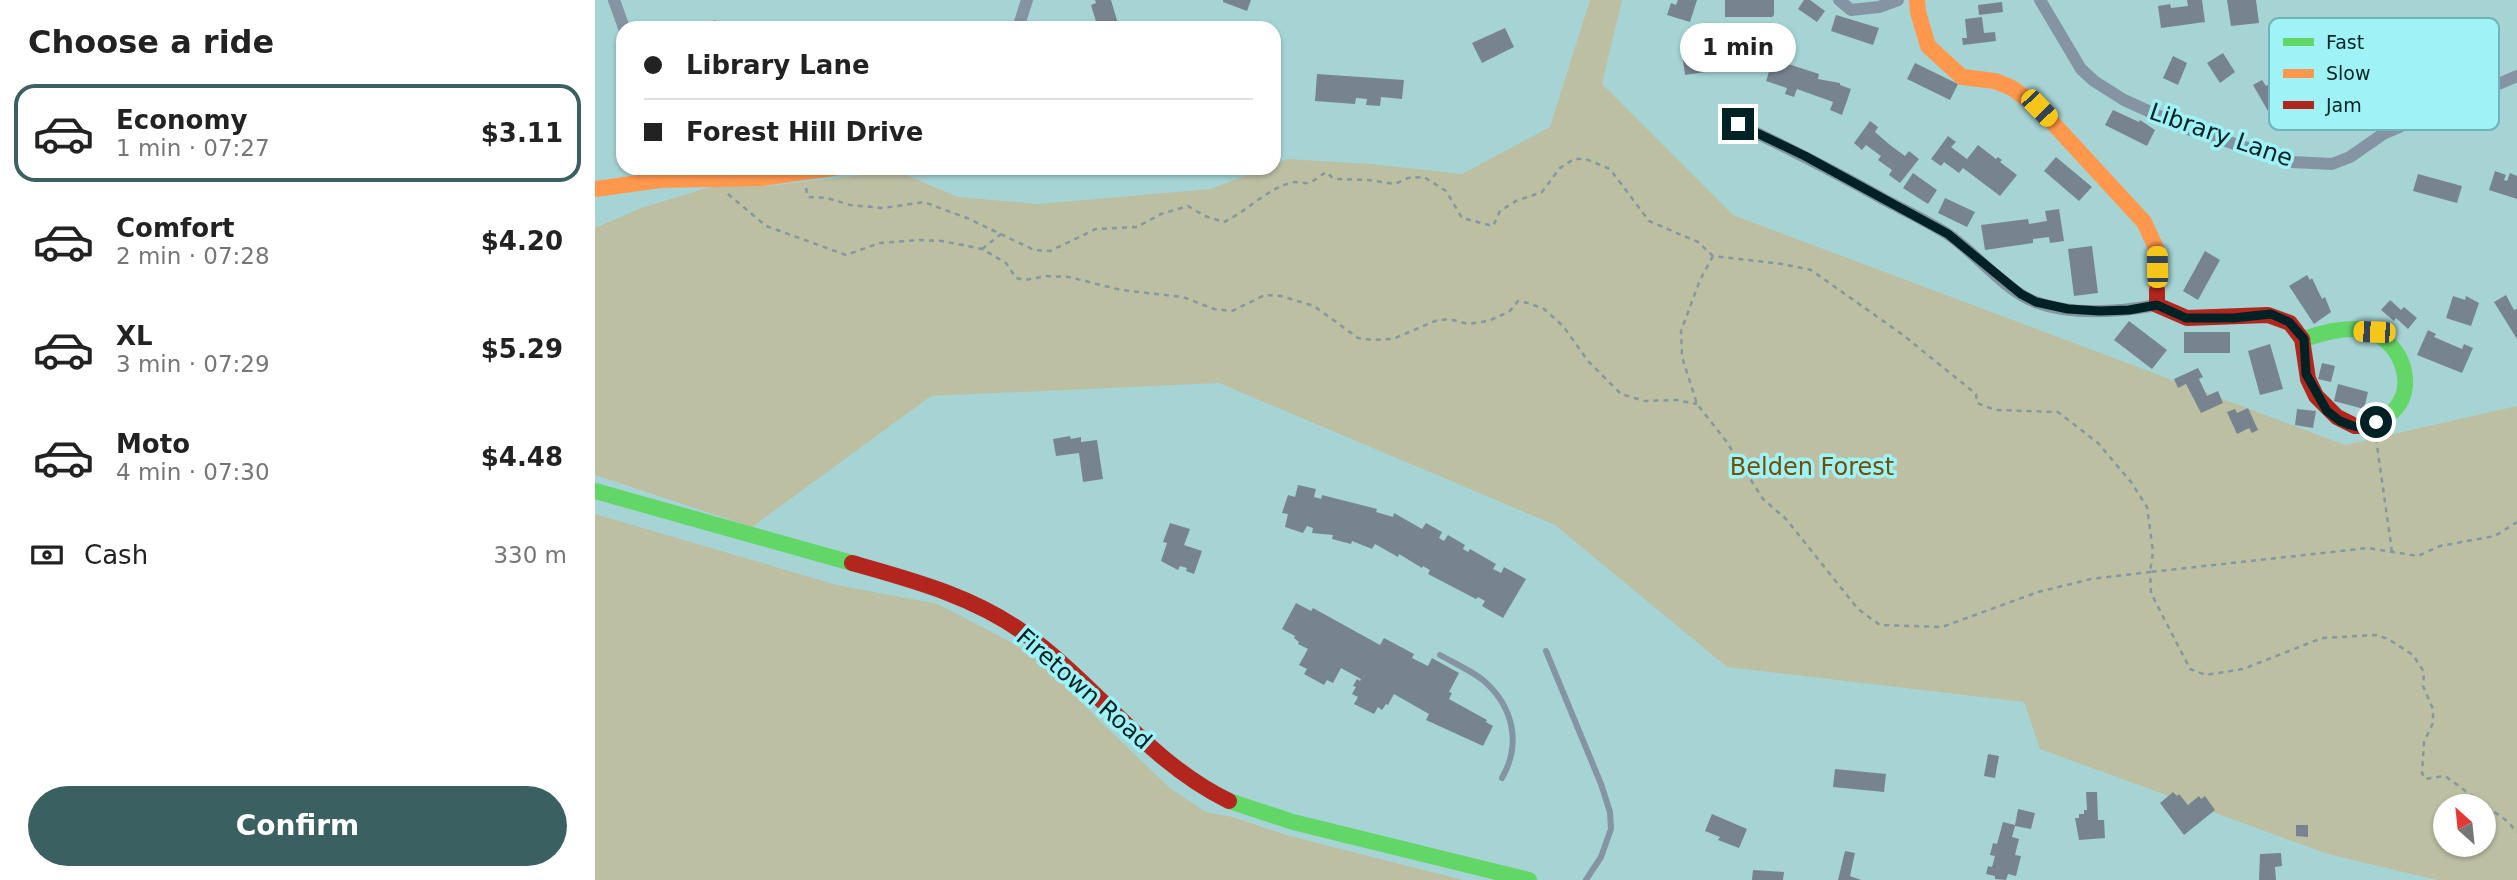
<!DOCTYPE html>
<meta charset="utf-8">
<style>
body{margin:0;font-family:"DejaVu Sans",sans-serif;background:#f2f2f2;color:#222;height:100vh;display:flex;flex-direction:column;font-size:26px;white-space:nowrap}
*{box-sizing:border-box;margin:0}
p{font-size:23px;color:#767676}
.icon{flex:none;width:38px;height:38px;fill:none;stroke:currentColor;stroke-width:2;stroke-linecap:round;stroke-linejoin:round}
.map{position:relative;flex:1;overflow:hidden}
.side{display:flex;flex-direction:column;background:#fff;width:595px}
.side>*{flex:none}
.hud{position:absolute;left:21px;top:21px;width:665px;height:154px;border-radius:21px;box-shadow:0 2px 5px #0004;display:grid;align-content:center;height:154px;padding:0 28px;background:#fff}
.needle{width:46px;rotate:333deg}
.tools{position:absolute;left:1838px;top:794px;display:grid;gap:14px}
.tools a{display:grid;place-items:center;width:63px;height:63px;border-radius:50%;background:#fff;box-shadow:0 2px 5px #0004;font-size:35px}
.end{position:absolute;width:32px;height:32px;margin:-16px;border:9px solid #002224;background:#fff;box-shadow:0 0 0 4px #fff}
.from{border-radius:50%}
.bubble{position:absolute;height:49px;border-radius:24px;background:#fff;box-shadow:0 2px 5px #0004;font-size:23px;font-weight:800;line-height:49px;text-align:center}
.car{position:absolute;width:21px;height:42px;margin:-21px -10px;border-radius:9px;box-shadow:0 0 5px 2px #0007;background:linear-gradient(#f5c518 24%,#345 0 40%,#f5c518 0 76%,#345 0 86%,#f5c518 0)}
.hud b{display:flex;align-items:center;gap:24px;height:66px;font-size:26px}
.hud b+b{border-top:2px solid #e0e0e0}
.hud i{width:18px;height:18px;background:#222}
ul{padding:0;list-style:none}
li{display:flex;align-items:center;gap:21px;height:98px;margin:0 14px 10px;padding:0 14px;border:4px solid transparent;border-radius:21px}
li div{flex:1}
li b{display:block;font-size:26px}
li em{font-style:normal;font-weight:800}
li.on{border-color:#3a6062}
li>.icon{width:63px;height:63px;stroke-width:1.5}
h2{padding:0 28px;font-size:32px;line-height:84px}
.pay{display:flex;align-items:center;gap:18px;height:77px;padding:0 28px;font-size:26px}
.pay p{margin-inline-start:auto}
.action{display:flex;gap:14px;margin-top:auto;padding:14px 28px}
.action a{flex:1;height:80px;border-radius:42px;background:#3a6062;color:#fff;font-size:28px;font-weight:800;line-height:80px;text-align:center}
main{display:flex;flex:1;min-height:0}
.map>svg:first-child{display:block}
</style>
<main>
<section class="side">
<h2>Choose a ride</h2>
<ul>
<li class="on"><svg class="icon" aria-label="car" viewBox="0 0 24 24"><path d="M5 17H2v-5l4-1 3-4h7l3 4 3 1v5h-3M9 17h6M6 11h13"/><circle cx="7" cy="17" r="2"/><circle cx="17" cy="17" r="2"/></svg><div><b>Economy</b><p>1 min · 07:27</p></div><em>$3.11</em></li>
<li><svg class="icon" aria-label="car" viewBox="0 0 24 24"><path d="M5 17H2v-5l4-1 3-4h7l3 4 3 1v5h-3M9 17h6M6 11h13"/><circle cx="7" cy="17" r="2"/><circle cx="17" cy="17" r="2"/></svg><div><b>Comfort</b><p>2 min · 07:28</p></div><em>$4.20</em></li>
<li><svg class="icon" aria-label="car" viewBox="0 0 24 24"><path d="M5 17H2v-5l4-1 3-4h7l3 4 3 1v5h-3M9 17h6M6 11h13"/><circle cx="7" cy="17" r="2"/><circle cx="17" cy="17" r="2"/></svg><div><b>XL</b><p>3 min · 07:29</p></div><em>$5.29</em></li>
<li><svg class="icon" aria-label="car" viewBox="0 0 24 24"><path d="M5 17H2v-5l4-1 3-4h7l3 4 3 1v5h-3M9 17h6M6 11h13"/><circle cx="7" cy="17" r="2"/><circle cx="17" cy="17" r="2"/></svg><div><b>Moto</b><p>4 min · 07:30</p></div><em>$4.48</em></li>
</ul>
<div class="pay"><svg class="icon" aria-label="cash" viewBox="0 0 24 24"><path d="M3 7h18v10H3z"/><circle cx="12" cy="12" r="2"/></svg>Cash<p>330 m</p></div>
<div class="action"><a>Confirm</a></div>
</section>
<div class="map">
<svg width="1922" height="880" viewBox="0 0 1922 880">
<rect width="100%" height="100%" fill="#a6d4d5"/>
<g fill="#bcbfa2" fill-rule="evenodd">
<path d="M 995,0 L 1027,0 L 1007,84 L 1138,215 L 1750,445 L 1922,406 L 1922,880 L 1842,880 L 1733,854 L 1445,749 L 1429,702 L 1132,667 L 960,525 L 624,383 L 336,396 L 157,527 L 0,475 L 0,228 L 46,208 L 119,186 L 174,186 L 302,171 L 363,197 L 443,204 L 616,189 L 670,168 L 679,168 L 679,165 L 692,159 L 776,164 L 867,174 L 955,127 ZM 1850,807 L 1888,807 L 1888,845 L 1850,845 Z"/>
<path d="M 0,514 L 242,585 L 343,604 L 423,646 L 457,672 L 512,728 L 576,789 L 611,812 L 638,817 L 691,835 L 868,880 L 0,880 Z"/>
</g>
<g fill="#788390">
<path d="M 500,0 L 516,0 L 524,27 L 503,28 L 496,5 L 501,3 Z"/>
<path d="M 628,0 L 656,0 L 652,11 L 628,2 Z"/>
<path d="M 1083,0 L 1102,0 L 1095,22 L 1072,15 L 1076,3 L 1081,5 Z"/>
<path d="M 1130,0 L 1179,0 L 1179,15 L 1177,17 L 1130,17 Z"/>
<path d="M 1209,0 L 1215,0 L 1230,11 L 1222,22 L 1203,9 Z"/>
<path d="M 1592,0 L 1607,0 L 1610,22 L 1566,28 L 1563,6 L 1575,4 L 1576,8 L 1593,6 Z"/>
<path d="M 1632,0 L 1661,0 L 1664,23 L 1636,26 Z"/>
<path d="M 1407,2 L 1408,12 L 1384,15 L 1383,5 Z"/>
<path d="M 1241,15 L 1284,28 L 1278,45 L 1236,31 Z"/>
<path d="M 1387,17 L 1389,33 L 1400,32 L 1401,41 L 1368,45 L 1367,38 L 1372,38 L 1370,19 Z"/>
<path d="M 120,20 L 124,28 L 107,28 Z"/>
<path d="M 910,28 L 919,47 L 887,63 L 877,43 Z"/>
<path d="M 1136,46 L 1139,68 L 1090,75 L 1087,53 Z"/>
<path d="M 1628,53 L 1640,72 L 1625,83 L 1612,63 Z"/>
<path d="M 1711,55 L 1723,76 L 1712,83 L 1708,75 L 1692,84 L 1696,90 L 1679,99 L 1683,106 L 1673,111 L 1658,85 L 1667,80 L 1671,86 L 1686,77 L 1682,71 L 1692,66 L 1691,64 Z"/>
<path d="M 1578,56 L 1592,63 L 1583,85 L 1568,78 Z"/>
<path d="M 1178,59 L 1224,74 L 1223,79 L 1245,83 L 1245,85 L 1256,89 L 1247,115 L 1235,110 L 1238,102 L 1202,89 L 1199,97 L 1190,94 L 1192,88 L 1171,81 Z"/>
<path d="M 1320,63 L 1363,84 L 1355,100 L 1312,79 Z"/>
<path d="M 722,74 L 809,80 L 807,99 L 786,97 L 785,106 L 771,105 L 772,99 L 761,98 L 760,104 L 720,101 Z"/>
<path d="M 1518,110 L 1544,122 L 1545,120 L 1560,130 L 1552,146 L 1510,125 Z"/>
<path d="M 1275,121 L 1283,127 L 1280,132 L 1295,145 L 1310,156 L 1314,151 L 1324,159 L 1305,183 L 1294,175 L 1297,170 L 1283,160 L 1286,156 L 1271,145 L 1267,150 L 1259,143 Z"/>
<path d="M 1353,136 L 1361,142 L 1356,147 L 1372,159 L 1383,145 L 1401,159 L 1403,157 L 1407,160 L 1405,162 L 1422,175 L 1405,196 L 1368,168 L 1364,173 L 1349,162 L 1346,166 L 1336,159 Z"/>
<path d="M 1461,157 L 1497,187 L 1484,201 L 1449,171 Z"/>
<path d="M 1900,171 L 1911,175 L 1909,180 L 1912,181 L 1915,173 L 1922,176 L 1922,199 L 1894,190 Z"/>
<path d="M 1318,173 L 1342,190 L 1333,204 L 1308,188 Z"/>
<path d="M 1823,174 L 1867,186 L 1862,203 L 1818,191 Z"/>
<path d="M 1350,198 L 1380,212 L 1372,227 L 1343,213 Z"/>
<path d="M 1464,209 L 1469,241 L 1455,243 L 1454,237 L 1438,239 L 1438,243 L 1390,250 L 1386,225 L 1433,219 L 1434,224 L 1452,221 L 1450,211 Z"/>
<path d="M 1497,246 L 1503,293 L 1479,296 L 1473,249 Z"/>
<path d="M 1610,251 L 1625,260 L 1603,300 L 1588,291 Z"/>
<path d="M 1712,275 L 1715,280 L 1717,278 L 1727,299 L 1730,297 L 1736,312 L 1719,324 L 1694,286 Z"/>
<path d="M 1911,295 L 1919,310 L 1922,309 L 1922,339 L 1899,302 Z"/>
<path d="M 1858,296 L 1870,300 L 1871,296 L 1884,303 L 1876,326 L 1851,318 Z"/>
<path d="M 1795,300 L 1806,310 L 1809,307 L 1822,318 L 1813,329 L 1801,318 L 1799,321 L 1786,310 Z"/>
<path d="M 1534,321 L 1572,350 L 1557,369 L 1519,340 Z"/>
<path d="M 1833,330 L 1841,334 L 1839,337 L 1867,349 L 1869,344 L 1878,348 L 1867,373 L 1822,355 Z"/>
<rect x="1589" y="332" width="46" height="21"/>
<path d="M 1675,344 L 1688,389 L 1665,395 L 1653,351 Z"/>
<path d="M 1727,363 L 1740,366 L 1736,382 L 1723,379 Z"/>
<path d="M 1603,368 L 1608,377 L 1604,379 L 1612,396 L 1623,391 L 1628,403 L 1606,413 L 1591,384 L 1583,388 L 1579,379 Z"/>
<path d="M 1743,384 L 1773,392 L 1769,409 L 1739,401 Z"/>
<path d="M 1653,408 L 1663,430 L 1657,433 L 1654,428 L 1642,434 L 1632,412 L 1640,409 L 1642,413 Z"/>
<path d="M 1702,409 L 1721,411 L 1718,428 L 1700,425 Z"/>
<path d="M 475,436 L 476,439 L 486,437 L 486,442 L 502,440 L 508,479 L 488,482 L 484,453 L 461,456 L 458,439 Z"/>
<path d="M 703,485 L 721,489 L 719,497 L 726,499 L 727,495 L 782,509 L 781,512 L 798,517 L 799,513 L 827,529 L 831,523 L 847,532 L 844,538 L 849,541 L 853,535 L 870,545 L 868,549 L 873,552 L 875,549 L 901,564 L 898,569 L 906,573 L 909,567 L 931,579 L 908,618 L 887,606 L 890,601 L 883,597 L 881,599 L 833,574 L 835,570 L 828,566 L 827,568 L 804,554 L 803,557 L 780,544 L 777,549 L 757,541 L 756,544 L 737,539 L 738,535 L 717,533 L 718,528 L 712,526 L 708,533 L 690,527 L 693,514 L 687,513 L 693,495 L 700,497 Z"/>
<path d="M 575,523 L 595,529 L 589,545 L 607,551 L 599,574 L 591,571 L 592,568 L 585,566 L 583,570 L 566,561 L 572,543 L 568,542 Z"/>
<path d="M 701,603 L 716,611 L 718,608 L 785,645 L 789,638 L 819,654 L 817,658 L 833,666 L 837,658 L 864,673 L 854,692 L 857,693 L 854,699 L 892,720 L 891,722 L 898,726 L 888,746 L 831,720 L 834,714 L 799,694 L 793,705 L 791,704 L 787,710 L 783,707 L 779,714 L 759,704 L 763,697 L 757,694 L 761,687 L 758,686 L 762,679 L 765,681 L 766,679 L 746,668 L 738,683 L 732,680 L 729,685 L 709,674 L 712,669 L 704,665 L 713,649 L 703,644 L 704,642 L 699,638 L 700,636 L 687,629 Z"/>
<path d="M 1393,754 L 1404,756 L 1400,778 L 1389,776 Z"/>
<path d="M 1240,769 L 1291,774 L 1289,792 L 1238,787 Z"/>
<path d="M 1491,792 L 1502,792 L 1503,820 L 1509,820 L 1510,838 L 1484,840 L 1480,818 L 1484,818 L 1484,814 L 1489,814 L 1489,810 L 1492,810 Z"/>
<path d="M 1578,792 L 1582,796 L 1584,794 L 1593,805 L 1604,796 L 1606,799 L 1610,796 L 1620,810 L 1589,835 L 1565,803 Z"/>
<path d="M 1423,809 L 1440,813 L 1436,829 L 1420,826 L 1417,837 L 1424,839 L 1420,855 L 1426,856 L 1421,876 L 1413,874 L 1411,880 L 1400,879 L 1400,876 L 1391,874 L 1393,866 L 1397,867 L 1400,856 L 1395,855 L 1398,843 L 1402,844 L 1408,822 L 1420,825 Z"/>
<path d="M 1117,814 L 1152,829 L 1144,848 L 1123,840 L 1125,837 L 1110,831 Z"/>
<path d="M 1701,825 L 1713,825 L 1713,837 L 1701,836 Z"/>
<path d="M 1250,851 L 1260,853 L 1255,876 L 1266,880 L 1243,880 Z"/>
<path d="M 1686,853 L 1687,866 L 1680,867 L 1681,880 L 1664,880 L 1665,854 Z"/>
<path d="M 1158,870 L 1189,872 L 1188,880 L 1157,880 Z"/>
</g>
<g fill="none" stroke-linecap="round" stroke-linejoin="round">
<g stroke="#8498a1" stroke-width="2.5" stroke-dasharray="5 5" stroke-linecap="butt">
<path d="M 211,188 L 213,197 L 232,198 L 255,205 L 288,208 L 329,202 L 372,218 L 439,250 L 455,251 L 501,229 L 542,227 L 566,214 L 593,206 L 610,216 L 629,222 C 652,211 671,190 695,183 C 701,181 706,183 712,183 C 718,182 725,176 731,172 L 739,179 L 774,180 L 800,184 L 813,178 L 829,177 L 851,191 L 867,218 L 898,226 L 905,211 L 921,201 L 947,192 L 965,168 L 979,159 L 991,159 L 1015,169 L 1054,221 L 1103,242 L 1118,256 L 1187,264 L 1216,270 L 1308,335 L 1381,394 L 1382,403 L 1400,410 L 1463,412 L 1503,443 L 1536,482 L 1552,507 L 1558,552 L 1555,572 L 1773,548 L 1823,556 L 1845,546 L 1900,536 L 1922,522"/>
<path d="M 133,194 L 171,226 L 251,255 L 285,243 L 325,240 L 347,241 L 387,249 L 411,263 L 421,278 L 430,280 L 451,276 L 474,277 L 526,290 L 588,297 L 619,309 L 637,311 L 670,295 L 686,296 L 719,306 L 763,338 L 778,340 L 798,339 L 840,321 L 854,319 L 873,324 L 893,321 L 914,312 L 923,301 L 933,303 L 949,309 L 968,326 L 993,361 L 1026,394 L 1050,401 L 1081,400 L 1102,404"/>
<path d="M 387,249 L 406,234"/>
<path d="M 1118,256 L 1105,280 L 1086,331 L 1087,357 L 1102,404 L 1131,441 L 1168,499 L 1191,519 L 1263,609 L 1285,625 L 1347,627 L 1443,592 L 1496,579 L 1555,572 L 1556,593 L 1595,669 L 1611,675 L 1648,669 L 1727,638 L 1782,635 L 1793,639 L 1818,655 L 1829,672 L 1828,686 L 1838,709 L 1838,723 L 1829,742 L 1827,773 L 1830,779 L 1850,776 L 1912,821 L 1922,832"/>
<path d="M 1781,438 L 1797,552"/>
</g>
<g stroke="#8494a2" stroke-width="6">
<path d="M 951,651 L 1006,784 L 1015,812 L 1016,829 L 1006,857 L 991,880"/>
<path d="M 845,655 C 859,663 875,670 888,680 C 918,706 927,743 907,778"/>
</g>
<g stroke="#8494a2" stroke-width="12">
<path d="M 19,0 L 29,28"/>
<path d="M 1244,0 L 1256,10 L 1284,7 L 1303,0"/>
<path d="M 1445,0 L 1486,69 L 1499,81 L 1529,100 L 1593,129 L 1697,162 L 1737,164 L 1755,157 L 1788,134 L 1922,76"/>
<path d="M 423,28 L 432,0"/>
<path d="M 1143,124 C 1193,148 1242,173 1290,200 C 1311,211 1332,221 1351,233 C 1382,253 1406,288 1440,302 C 1478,316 1524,312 1562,305"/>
</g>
<g stroke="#63d668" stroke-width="16">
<path d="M 1709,339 C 1729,332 1759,324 1779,333 C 1806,345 1821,384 1801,408 C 1793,418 1780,422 1768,426"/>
<path d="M 0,491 L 257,563"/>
<path d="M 634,801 L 698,822 L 934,880"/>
</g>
<g stroke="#ff974d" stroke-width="16">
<path d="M 1322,0 L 1323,12 L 1333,46 L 1367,77 L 1400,81 L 1417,88 L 1444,108 L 1549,222 L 1561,248 L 1562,291"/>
<path d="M 0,189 L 65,180 L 166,178 L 239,168"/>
</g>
<g stroke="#b3261e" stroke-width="16">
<path d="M 1562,291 L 1562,305 L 1592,318 L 1673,315 L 1695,323 L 1707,339 L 1713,379 L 1721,396 L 1742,417 L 1760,426 L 1768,426"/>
<path d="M 257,563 C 317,580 378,596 429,633 C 501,684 553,762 634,801"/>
</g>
</g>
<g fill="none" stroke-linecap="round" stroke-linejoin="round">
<path stroke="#002224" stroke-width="9" d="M 1143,124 L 1210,156 L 1353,234 L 1426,294 L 1441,302 L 1473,309 L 1505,311 L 1534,310 L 1562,305 L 1591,318 L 1638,318 L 1676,314 L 1694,322 L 1709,339 L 1711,374 L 1732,411 L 1745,421 L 1755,425 L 1763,427 L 1781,422"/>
</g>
<g text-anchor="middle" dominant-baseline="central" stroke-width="7" stroke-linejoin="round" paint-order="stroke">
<g font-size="24" fill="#002224" stroke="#9ff3f6">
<text transform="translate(1626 135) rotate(19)">Library Lane</text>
<text transform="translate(489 689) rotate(41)">Firetown Road</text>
</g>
<g font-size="24" fill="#714f08" stroke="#9ff3f6">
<text x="1217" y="467">Belden Forest</text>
</g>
</g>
<rect x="1674" y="18" width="230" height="112" rx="10" fill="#9ff3f6" stroke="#6fb4b7" stroke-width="2"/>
<rect x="1688" y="38" width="31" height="8" fill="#63d668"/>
<rect x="1688" y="69" width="31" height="9" fill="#ff974d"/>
<rect x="1688" y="101" width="31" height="8" fill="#b3261e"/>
<g font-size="19" fill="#002224">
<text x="1731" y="49">Fast</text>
<text x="1731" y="80">Slow</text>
<text x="1731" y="112">Jam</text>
</g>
</svg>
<div class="tools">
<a><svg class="needle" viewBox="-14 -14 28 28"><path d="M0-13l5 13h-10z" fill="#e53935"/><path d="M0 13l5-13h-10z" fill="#767676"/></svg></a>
</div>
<i class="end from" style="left:1781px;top:422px"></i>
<i class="end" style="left:1143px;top:124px"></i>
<div class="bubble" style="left:1085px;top:23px;width:116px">1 min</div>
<i class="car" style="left:1444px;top:108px;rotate:136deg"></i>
<i class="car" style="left:1562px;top:267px;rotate:359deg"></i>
<i class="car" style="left:1779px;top:332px;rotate:272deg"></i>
<div class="hud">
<b><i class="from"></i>Library Lane</b>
<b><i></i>Forest Hill Drive</b>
</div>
</div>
</main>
